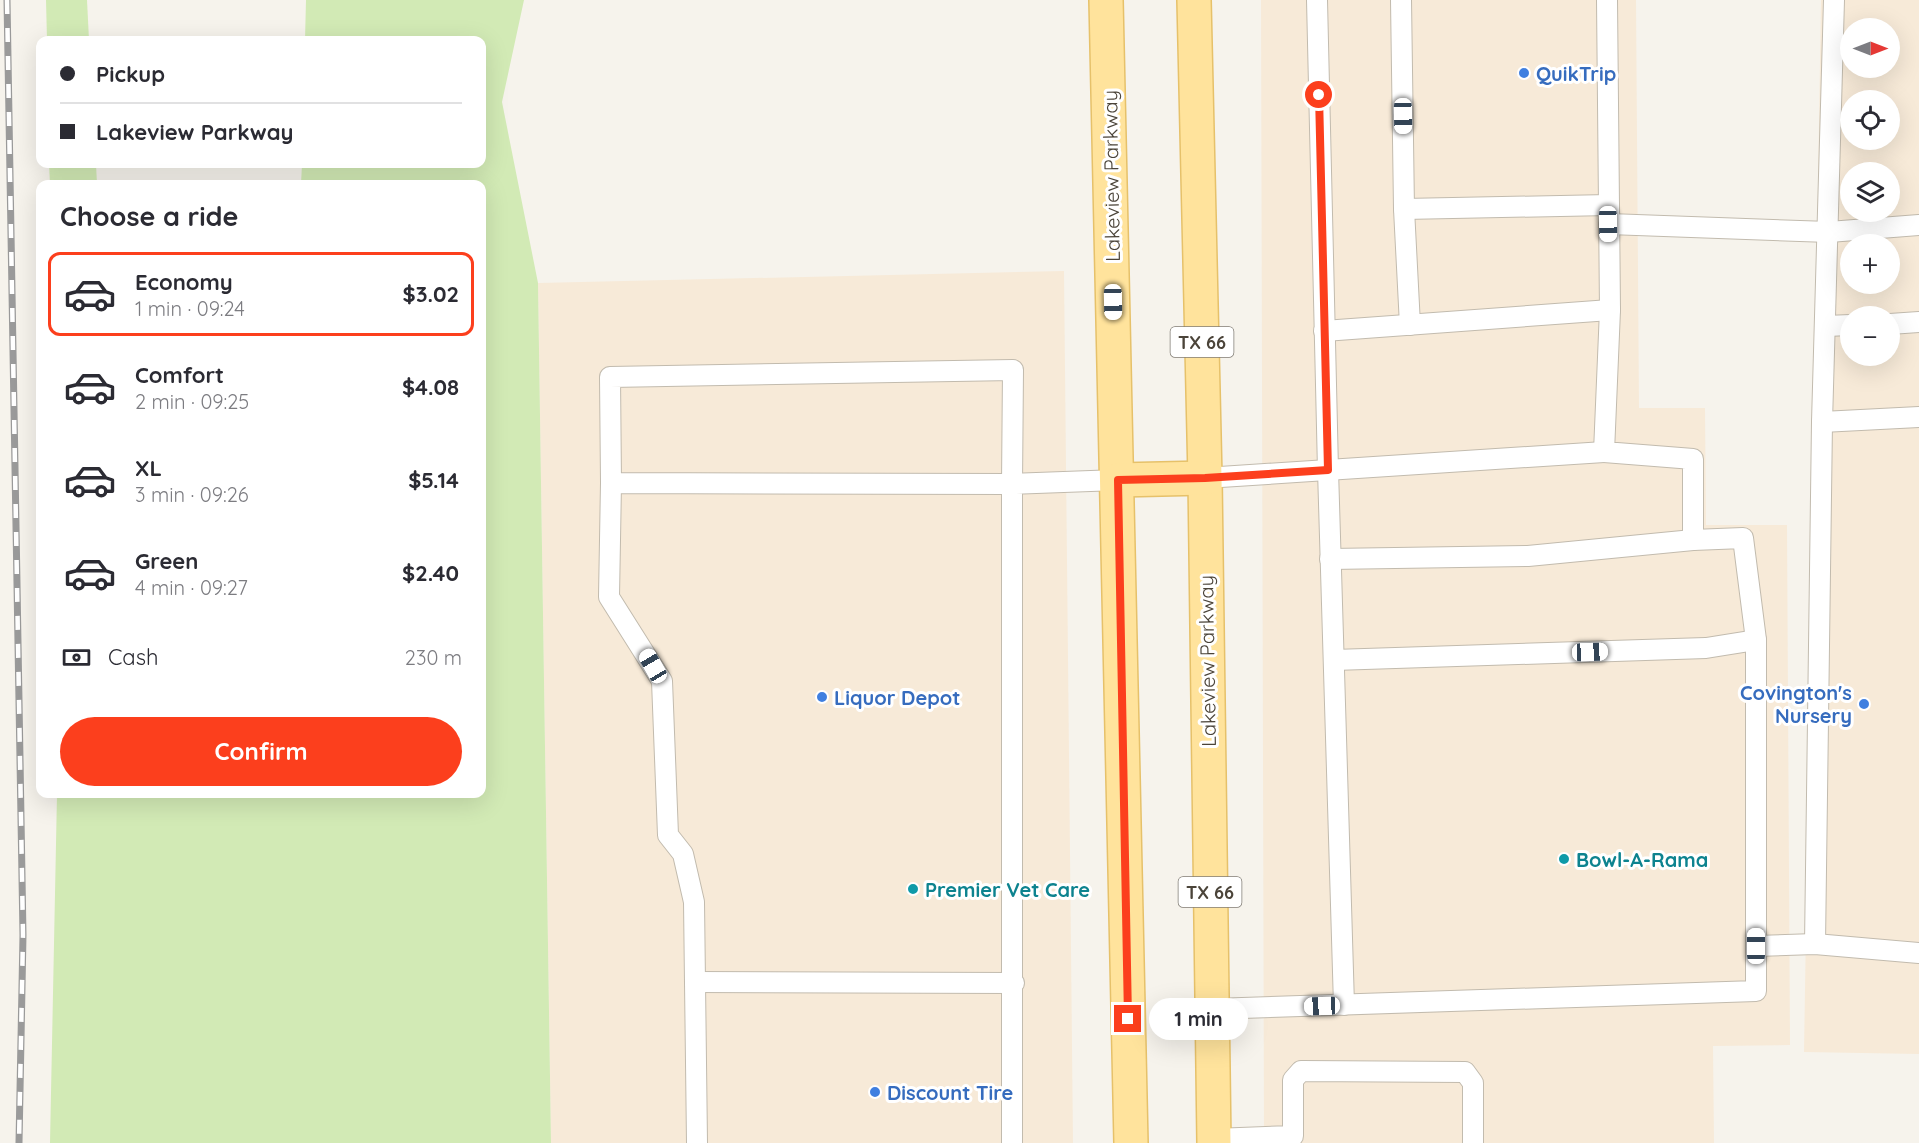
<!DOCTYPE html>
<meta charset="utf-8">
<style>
body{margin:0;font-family:Quicksand,sans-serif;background:#f7f7f7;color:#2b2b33;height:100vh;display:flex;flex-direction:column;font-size:22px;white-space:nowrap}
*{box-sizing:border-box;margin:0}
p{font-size:20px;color:#7c7c81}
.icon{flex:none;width:33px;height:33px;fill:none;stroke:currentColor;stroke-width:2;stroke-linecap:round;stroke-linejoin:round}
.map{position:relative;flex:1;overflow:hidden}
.side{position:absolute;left:36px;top:180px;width:450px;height:618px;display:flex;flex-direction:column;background:#fff;border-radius:12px;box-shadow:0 6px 24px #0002}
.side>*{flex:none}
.hud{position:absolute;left:36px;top:36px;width:450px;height:132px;border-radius:12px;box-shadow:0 6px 24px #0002;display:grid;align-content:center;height:132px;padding:0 24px;background:#fff}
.needle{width:39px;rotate:90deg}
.fabs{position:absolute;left:1840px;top:18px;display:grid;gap:12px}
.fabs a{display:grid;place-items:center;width:60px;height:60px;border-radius:50%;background:#fff;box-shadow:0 6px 24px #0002;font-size:30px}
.end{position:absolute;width:27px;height:27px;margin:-14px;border:8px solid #fc3f1d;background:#fff;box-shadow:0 0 0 3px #fff}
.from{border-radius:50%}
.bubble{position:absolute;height:42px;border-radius:21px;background:#fff;box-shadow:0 6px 24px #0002;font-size:20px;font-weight:700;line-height:42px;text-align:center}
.car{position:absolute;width:18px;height:36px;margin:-18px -9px;border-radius:8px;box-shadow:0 0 4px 2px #0007;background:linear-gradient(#fff 24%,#345 0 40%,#fff 0 76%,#345 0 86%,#fff 0)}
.hud b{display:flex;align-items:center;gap:21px;height:57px;font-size:22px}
.hud b+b{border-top:2px solid #e1e1e2}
.hud i{width:15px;height:15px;background:#2b2b33}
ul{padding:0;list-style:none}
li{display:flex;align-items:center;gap:18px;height:84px;margin:0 12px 9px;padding:0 12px;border:3px solid transparent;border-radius:12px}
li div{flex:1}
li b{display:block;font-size:22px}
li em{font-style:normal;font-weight:700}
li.current{border-color:#fc3f1d}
li>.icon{width:54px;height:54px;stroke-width:1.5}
h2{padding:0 24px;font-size:27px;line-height:72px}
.pay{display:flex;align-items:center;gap:15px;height:66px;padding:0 24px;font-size:22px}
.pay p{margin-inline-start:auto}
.button{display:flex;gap:12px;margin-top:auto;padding:12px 24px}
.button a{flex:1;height:69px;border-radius:36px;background:#fc3f1d;color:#fff;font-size:24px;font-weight:700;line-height:69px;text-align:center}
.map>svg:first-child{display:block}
</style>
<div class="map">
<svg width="1919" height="1143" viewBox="0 0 1919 1143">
<rect width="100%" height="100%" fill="#f6f3ec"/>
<g fill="#f7ead8" fill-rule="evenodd">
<path d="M 1261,0 L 1636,0 L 1639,408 L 1705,408 L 1706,525 L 1787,525 L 1790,1045 L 1713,1046 L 1714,1143 L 1264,1143 Z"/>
<path d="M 1821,0 L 1919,0 L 1919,1054 L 1804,1052 ZM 1851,28 L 1890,28 L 1890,68 L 1851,68 ZM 1851,100 L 1890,100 L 1890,140 L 1851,140 ZM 1851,172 L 1890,172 L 1890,212 L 1851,212 ZM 1851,244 L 1890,244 L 1890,284 L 1851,284 ZM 1851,316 L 1890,316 L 1890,356 L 1851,356 Z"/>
<path d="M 1064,271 L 1073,1143 L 551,1143 L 538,283 Z"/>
</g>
<g fill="#d2eab5">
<path d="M 46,0 L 87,0 L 89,40 L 47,40 Z"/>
<path d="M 306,0 L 524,0 L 502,102 L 538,283 L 551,1143 L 50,1143 L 57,794 L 482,794 L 482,184 L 301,184 L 302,164 L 482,164 L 482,40 L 305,40 Z"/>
<path d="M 49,164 L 96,164 L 97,184 L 50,184 Z"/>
</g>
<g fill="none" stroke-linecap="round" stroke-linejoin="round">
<g stroke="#c2bbae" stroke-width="22">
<g id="lane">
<path d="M 1317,0 L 1328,470 L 1344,1005"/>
<path d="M 1401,0 L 1404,209 L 1410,325"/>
<path d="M 1404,209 L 1609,205"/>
<path d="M 1609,224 L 1829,232 L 1919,225"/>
<path d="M 1890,324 L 1919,322"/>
<path d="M 1826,326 L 1851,325"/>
<path d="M 1324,331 L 1610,310"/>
<path d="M 1822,422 L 1919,417"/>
<path d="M 1205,478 L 1604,452"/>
<path d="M 611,483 L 610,377 L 1013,370 L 1012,484 L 611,483 L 609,597 L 662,681 L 668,835 L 683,854 L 694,902 L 697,1143"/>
<path d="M 1330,559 L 1528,556 L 1693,540"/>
<path d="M 1334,660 L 1706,648 L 1756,640"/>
<path d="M 1815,944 L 1822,422 L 1834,0"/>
<path d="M 1756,946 L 1815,944 L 1919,953"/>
<path d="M 695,982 L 1014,983"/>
<path d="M 1212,1009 L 1756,991 L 1756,640 L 1743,538 L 1693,540 L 1693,459 L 1604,452 L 1610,310 L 1607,0"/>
<path d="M 1214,1139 L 1293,1136 L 1293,1080 L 1301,1071 L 1465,1072 L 1473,1083 L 1473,1143"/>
<path d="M 1012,1143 L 1012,484 L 1118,480"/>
</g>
</g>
<g stroke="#e6c16a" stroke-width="36">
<g id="primary">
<path d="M 1106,0 L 1131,1143"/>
<path d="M 1194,0 L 1205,478 L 1214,1143"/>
<path d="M 1118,480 L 1205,478"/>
</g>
</g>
<use href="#lane" stroke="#fff" stroke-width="20"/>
<use href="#primary" stroke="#ffe39c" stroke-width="33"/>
<g stroke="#9a9a9a" stroke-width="7">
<path id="rail" d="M 7,0 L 23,935 L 19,1143"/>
</g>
<use href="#rail" stroke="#fff" stroke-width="4.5" stroke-dasharray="14" stroke-linecap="butt"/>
</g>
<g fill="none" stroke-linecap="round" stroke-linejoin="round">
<path stroke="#fc3f1d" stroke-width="8" d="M 1128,1019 L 1118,480 L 1205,478 L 1328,470 L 1319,95"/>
</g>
<g fill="#3f7fe0" stroke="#fff" stroke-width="2">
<circle cx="1524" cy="73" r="6"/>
<circle cx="822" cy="697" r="6"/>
<circle cx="1864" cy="704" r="6"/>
<circle cx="875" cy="1092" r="6"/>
</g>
<g fill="#0f9aa8" stroke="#fff" stroke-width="2">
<circle cx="1564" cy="859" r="6"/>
<circle cx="913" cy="889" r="6"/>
</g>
<g text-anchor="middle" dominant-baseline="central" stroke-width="6" stroke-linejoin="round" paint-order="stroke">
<g fill="#fff" stroke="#817c74" stroke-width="1.5">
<rect x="1170.5" y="327" width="63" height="30" rx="4.5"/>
<rect x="1178.5" y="877" width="63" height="30" rx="4.5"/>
</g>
<g font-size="18" font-weight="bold" fill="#4b4439">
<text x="1202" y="342">TX 66</text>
<text x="1210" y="892">TX 66</text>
</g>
<g font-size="20" font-weight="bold" fill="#366cbe" stroke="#fff" text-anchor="start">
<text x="1536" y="73">QuikTrip</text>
<text x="1852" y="692" text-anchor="end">Covington's<tspan x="1852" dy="23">Nursery</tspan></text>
<text x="834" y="697">Liquor Depot</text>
<text x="887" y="1092">Discount Tire</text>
</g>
<g font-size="20" fill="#4b4439" stroke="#fff">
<text transform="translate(1111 176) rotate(-91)">Lakeview Parkway</text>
<text transform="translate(1207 661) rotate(-91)">Lakeview Parkway</text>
</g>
<g font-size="20" font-weight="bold" fill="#0d838f" stroke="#fff" text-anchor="start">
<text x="1576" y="859">Bowl-A-Rama</text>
<text x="925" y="889">Premier Vet Care</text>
</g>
</g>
</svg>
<div class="fabs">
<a><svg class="needle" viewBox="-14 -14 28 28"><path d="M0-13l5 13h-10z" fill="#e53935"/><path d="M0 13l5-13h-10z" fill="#7c7c81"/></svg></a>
<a><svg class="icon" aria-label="locate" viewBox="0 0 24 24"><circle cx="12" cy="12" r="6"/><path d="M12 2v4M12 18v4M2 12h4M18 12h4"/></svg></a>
<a><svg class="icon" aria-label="layers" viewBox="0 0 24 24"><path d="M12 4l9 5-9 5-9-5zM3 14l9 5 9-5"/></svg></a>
<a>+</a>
<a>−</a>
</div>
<i class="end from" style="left:1319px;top:95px"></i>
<i class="end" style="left:1128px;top:1019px"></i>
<div class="bubble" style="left:1149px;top:998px;width:99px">1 min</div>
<i class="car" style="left:1403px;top:116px;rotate:179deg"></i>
<i class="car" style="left:1608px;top:224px;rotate:179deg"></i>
<i class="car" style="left:1113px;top:302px;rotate:179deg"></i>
<i class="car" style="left:1590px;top:652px;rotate:88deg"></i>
<i class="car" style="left:653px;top:666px;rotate:330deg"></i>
<i class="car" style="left:1756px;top:946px;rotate:0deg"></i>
<i class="car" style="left:1322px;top:1006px;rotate:268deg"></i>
<div class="hud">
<b><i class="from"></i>Pickup</b>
<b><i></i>Lakeview Parkway</b>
</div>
<section class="side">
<h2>Choose a ride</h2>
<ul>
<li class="current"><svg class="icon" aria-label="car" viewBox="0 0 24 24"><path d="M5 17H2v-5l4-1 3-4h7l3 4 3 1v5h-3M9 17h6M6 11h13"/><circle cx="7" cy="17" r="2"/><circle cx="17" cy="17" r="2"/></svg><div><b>Economy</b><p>1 min · 09:24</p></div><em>$3.02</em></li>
<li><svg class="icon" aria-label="car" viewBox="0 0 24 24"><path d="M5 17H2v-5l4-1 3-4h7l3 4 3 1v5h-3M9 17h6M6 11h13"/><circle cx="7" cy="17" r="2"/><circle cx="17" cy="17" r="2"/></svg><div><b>Comfort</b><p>2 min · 09:25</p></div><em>$4.08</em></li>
<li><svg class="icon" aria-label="car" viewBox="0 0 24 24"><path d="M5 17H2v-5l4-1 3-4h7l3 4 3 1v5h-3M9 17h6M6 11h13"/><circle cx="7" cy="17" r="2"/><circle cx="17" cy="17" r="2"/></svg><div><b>XL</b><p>3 min · 09:26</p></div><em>$5.14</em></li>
<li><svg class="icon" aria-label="car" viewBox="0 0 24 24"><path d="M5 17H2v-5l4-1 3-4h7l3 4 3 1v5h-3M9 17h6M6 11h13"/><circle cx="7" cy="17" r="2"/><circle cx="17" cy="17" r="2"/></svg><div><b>Green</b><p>4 min · 09:27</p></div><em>$2.40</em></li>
</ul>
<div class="pay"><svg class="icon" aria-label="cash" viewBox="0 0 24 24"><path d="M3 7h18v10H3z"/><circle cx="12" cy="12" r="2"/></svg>Cash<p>230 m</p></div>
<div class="button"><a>Confirm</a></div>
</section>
</div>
